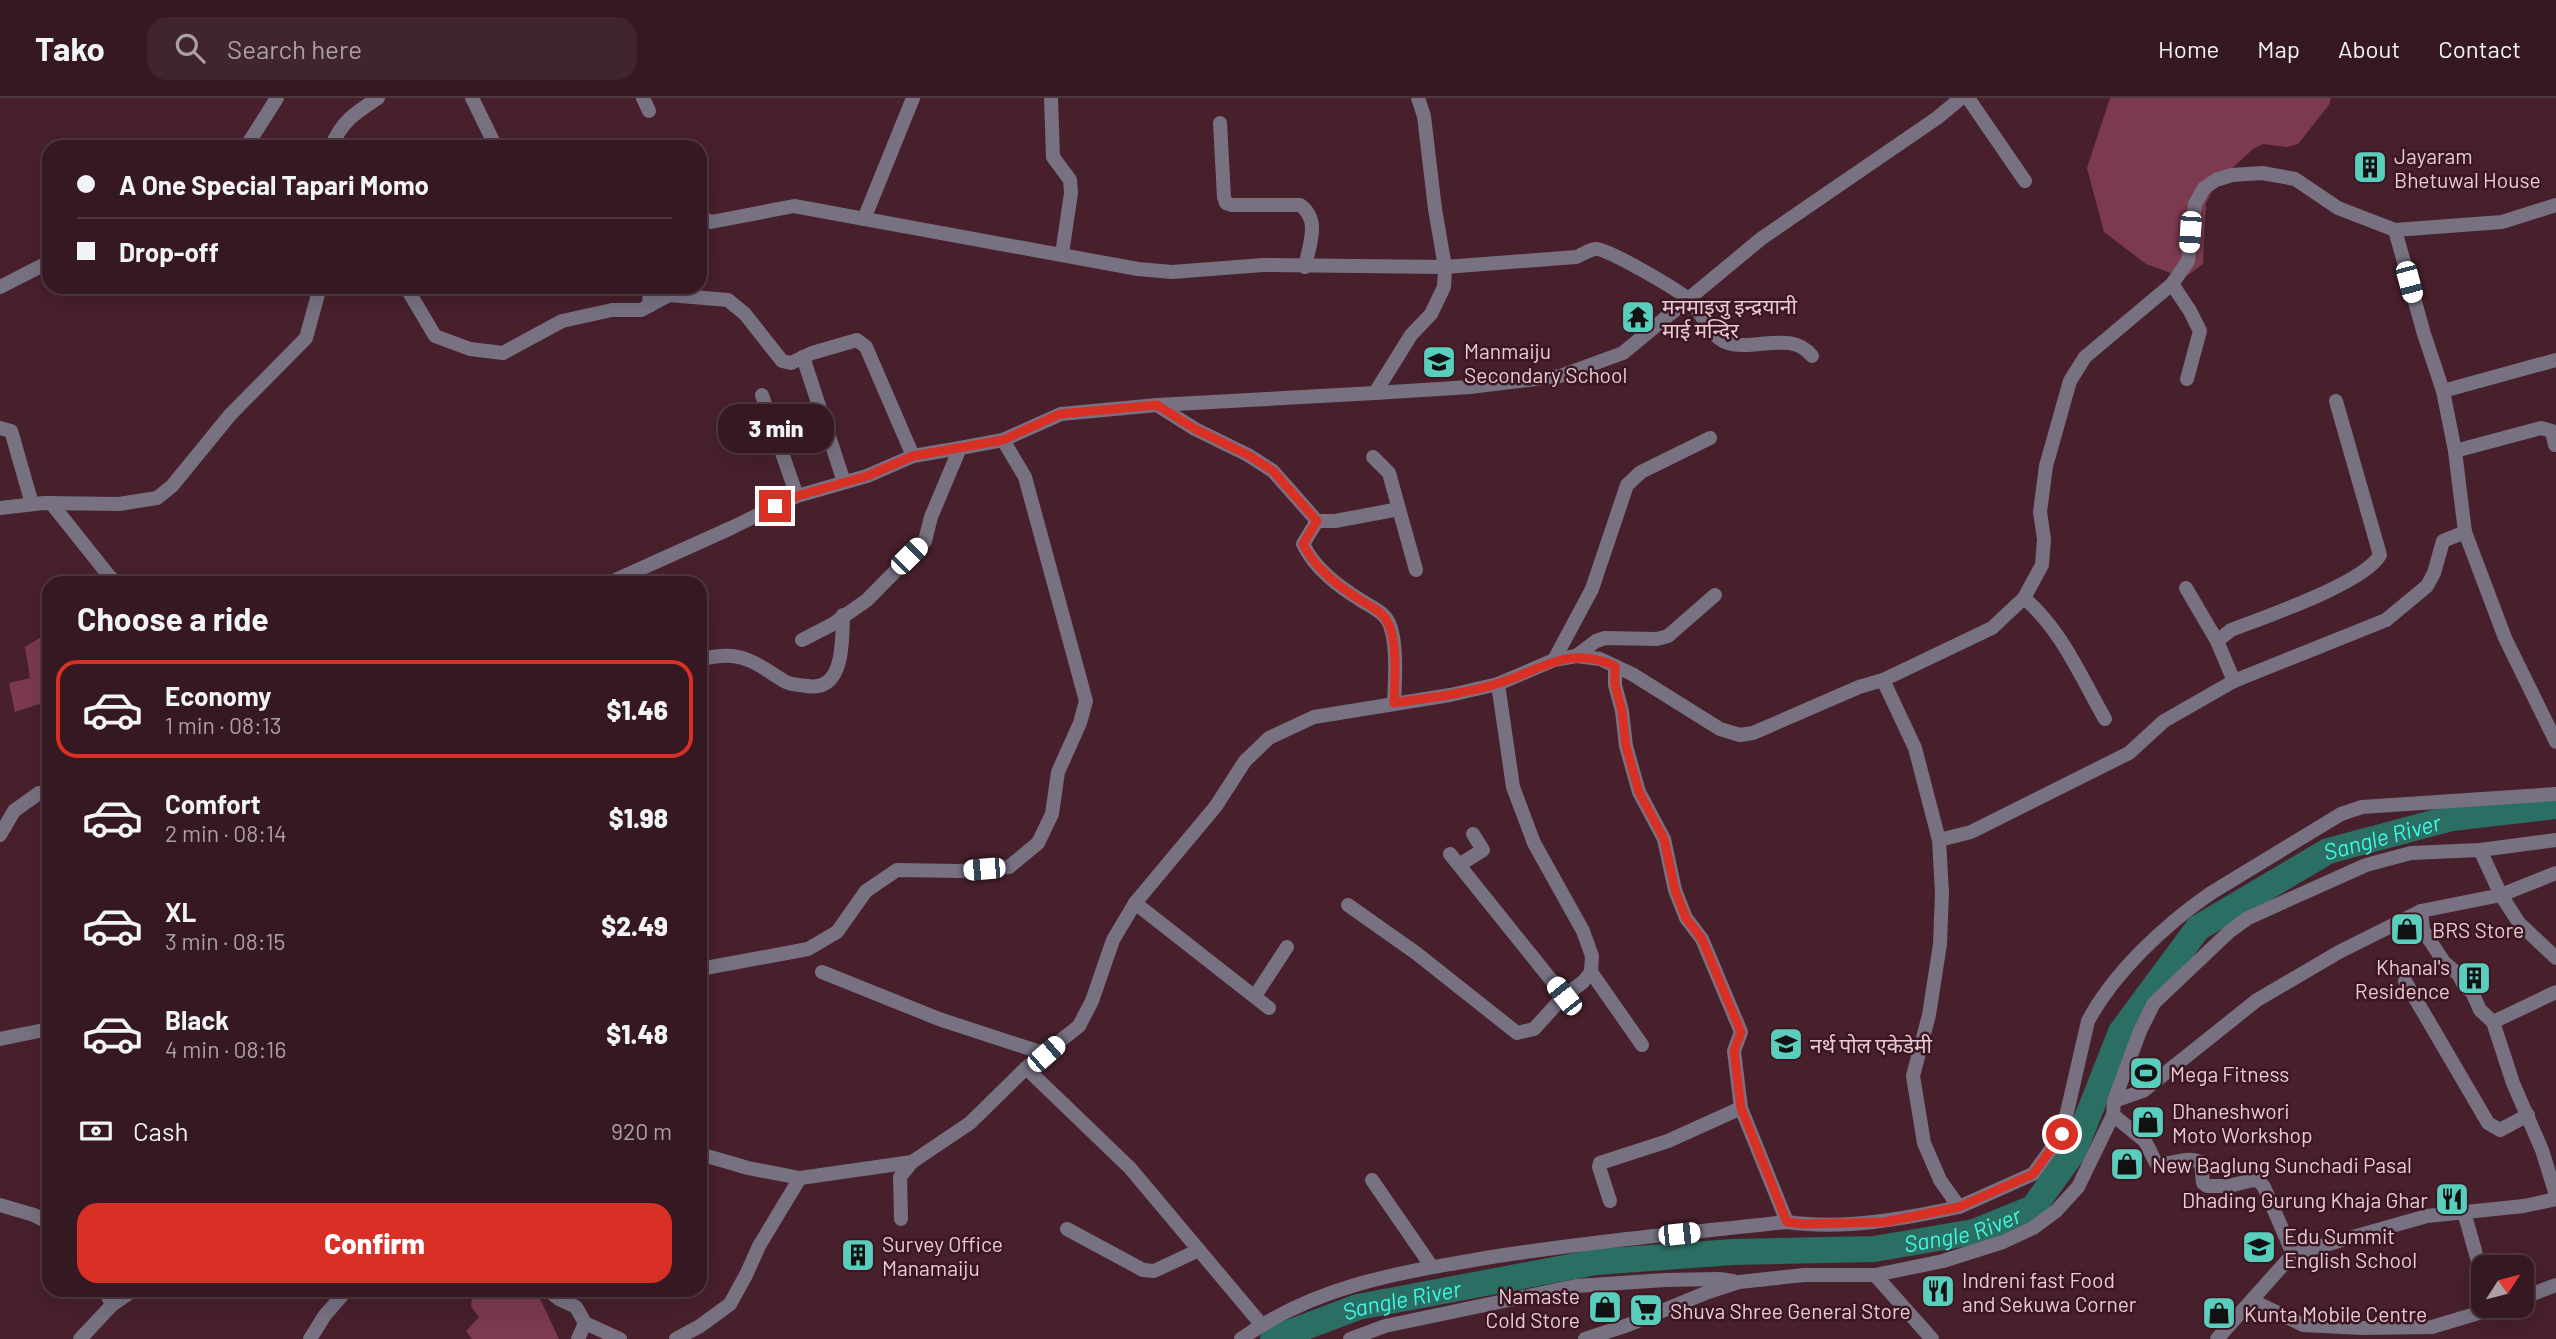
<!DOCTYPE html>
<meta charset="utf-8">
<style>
body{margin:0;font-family:Barlow,"Noto Sans Devanagari",sans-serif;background:#40252e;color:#f1f3f6;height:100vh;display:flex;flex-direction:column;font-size:26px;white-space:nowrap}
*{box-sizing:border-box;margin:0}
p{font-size:23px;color:#aaa0a5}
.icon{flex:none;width:38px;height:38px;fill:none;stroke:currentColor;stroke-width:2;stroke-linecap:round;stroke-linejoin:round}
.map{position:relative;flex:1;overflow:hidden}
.panel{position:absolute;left:42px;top:478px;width:665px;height:721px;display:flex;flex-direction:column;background:#351821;border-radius:21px;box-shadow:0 7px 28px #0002,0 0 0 2px #4f373f}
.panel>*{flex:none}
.hud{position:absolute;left:42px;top:42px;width:665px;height:154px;border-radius:21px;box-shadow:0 7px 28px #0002,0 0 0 2px #4f373f;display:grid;align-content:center;height:154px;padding:0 35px;background:#351821}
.needle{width:46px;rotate:54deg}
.tools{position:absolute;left:2471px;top:1157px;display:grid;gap:14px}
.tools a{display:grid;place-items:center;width:63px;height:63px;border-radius:14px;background:#351821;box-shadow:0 7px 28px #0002,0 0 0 2px #4f373f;font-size:35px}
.end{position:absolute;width:32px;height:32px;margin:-16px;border:9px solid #d93025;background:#fff;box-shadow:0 0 0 4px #fff}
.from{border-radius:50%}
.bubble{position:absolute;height:49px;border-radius:21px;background:#351821;box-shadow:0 7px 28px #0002,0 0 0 2px #4f373f;font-size:23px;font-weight:800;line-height:49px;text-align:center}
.car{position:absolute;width:21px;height:42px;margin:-21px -10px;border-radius:9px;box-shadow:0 0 5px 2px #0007;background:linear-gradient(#fff 24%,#345 0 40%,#fff 0 76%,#345 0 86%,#fff 0)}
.hud b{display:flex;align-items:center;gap:24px;height:66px;font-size:26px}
.hud b+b{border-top:2px solid #4f373f}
.hud i{width:18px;height:18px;background:#f1f3f6}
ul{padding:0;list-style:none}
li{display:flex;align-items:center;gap:21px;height:98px;margin:0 14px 10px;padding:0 21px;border:4px solid transparent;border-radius:21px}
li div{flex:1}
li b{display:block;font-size:26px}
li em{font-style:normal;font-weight:800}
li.on{border-color:#d93025}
li>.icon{width:63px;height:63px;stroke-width:1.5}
h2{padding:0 35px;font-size:32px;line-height:84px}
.pay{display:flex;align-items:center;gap:18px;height:77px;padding:0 35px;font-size:26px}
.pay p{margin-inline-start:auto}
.action{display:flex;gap:14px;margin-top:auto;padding:14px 35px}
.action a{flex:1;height:80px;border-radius:21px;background:#d93025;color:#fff;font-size:28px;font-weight:800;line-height:80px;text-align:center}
header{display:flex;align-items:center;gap:42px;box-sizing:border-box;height:98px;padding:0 35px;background:#351821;border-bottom:2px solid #4f373f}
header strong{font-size:33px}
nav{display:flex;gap:38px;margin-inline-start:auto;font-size:24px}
.search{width:490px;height:63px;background:#40252e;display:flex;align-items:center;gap:18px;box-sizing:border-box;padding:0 24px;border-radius:21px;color:#aaa0a5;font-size:26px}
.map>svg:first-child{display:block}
</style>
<header>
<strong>Tako</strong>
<div class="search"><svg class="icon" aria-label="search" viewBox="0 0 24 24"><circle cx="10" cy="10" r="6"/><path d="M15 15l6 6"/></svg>Search here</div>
<nav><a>Home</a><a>Map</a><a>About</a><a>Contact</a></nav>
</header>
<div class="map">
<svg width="2556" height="1241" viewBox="0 0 2556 1241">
<rect width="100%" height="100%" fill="#47202c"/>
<g fill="#7b3a4e">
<path d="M 2110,0 L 2331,0 L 2329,7 L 2298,46 L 2287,49 L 2263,46 L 2253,51 L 2218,83 L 2206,105 L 2203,166 L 2184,180 L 2146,166 L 2104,134 L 2087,70 Z"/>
<path d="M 49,534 L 49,603 L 15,614 L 9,585 L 30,580 L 25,549 Z"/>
<path d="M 473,1192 L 536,1192 L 559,1241 L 472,1241 L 466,1233 L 479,1219 L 471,1208 Z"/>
</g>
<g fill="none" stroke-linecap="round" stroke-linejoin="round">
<path stroke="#2b6e64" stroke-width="26" id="s1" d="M 1273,1241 L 1358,1209 L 1596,1164 L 1733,1154 L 1874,1151 L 1974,1134 L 2033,1110 L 2074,1053 L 2121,934 L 2198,830 L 2328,753 L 2452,720 L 2556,708"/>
<g stroke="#777182" stroke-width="14">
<path d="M 472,0 L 496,49"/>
<path d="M 643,0 L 649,13"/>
<path d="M 1051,0 L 1053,59 L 1070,82 L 1071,95 L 1062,156"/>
<path d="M 1418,0 L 1424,18 L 1435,111 L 1445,169 L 1576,159 C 1582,157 1590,151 1596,151 C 1608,151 1681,193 1690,203 C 1702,214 1709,237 1725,244 C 1753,255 1791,231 1812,258"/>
<path d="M 1968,0 L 2025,83"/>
<path d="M 1220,25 L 1224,99 L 1226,105 L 1232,107 L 1300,107 C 1321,122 1309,147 1305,169"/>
<path d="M 246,49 L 277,0"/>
<path d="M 331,49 C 342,23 355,15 378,0"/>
<path d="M 700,93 C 702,106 696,119 711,124 L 794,108 L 1138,171 L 1172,174 L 1263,167 L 1445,169 L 1444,189 L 1431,216 L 1411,237 L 1375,295 L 1157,307 L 1061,316 L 1003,342 L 960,350 L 931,419 L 925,443 L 867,502 L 833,526 L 802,542"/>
<path d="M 864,121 L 913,0"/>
<path d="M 2395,132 L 2424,236 L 2443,293 L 2455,353 L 2465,434 L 2505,540 L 2556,644"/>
<path d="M 2172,186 L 2190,213 L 2200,233 L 2187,281"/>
<path d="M 0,189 L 47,165"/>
<path d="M 406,189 L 435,238 L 470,251 L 503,255 L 562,223 L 612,212 L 641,212 L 669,197 L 728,202 L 745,216 L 782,263 L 791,265 L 812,255 L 857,242 L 866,249 L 913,358"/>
<path d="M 649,208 L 650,189"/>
<path d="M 803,259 L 844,384"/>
<path d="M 2443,293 L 2556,262"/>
<path d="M 1375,295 L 1470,289 L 1560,278 L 1623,255 L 1762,140 L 1937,20 L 1961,0"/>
<path d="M 762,297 L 797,398"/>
<path d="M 1157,307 L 1195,331 L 1248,357 L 1273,373 L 1317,423"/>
<path d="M 0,330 L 11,333 L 12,336 L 32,406"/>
<path d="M 2455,353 L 2541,330 L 2552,333 L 2555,347"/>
<path d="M 1373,359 L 1389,375 L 1416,472"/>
<path d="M 51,405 L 110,479 L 118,485"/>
<path d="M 0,410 L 44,405 L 119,406 L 157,400 L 172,388 L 230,317 L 306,240 L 320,189"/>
<path d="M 609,485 L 731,430 L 797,398 L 867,378 L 913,358 L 960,350"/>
<path d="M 2186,490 L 2217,543 L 2234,583"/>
<path d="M 2024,500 C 2061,531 2081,579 2105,621"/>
<path d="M 2217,543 L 2231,532 C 2264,519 2363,486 2380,457 L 2336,303"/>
<path d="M 1576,558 L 1596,543 L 1605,540 L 1657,541 L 1668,538 L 1715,497"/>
<path d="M 700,561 C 717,558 732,555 748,562 C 762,567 773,577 786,584 C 792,587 800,587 807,588 C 845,594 842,542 843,517"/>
<path d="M 1554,562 L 1592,491 L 1627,387 L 1641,374 L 1710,340"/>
<path d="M 1615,568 L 1615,587 L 1622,613 L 1626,648 L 1639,694 L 1664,741 L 1675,792 L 1686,820 L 1702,841 L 1741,934 L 1734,953 L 1741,1010 L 1787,1124"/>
<path d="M 1883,582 L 1915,650 L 1939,742 L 1971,734 L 2129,655 L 2164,623 L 2234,583 L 2386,522 L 2427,488 L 2434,475 L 2443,443 L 2465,434"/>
<path d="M 1394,605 C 1395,583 1398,542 1388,523 C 1382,513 1370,508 1362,503 C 1338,488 1315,471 1303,446 L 1317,423 L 1335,423 L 1399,411"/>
<path d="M 0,737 L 14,713 L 39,695 L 49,696"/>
<path d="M 2480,752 L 2501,797 L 2519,825 L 2556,860"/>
<path d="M 1450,756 L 1564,898"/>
<path d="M 1459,767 L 1483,752 L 1473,736"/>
<path d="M 1135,805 L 1269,910"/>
<path d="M 1348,807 L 1416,855 L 1517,935 L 1534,931 L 1564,898 L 1583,884 L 1591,874 L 1592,858 L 1583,833 L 1534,745 L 1513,689 L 1498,586"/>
<path d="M 2421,813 L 2423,832 L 2444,864 L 2459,877 L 2465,889 L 2472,894 L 2480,912 L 2493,924 L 2513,985 L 2542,1052 L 2556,1097"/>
<path d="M 700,871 L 808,851 L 837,834 L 866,793 L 897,772 L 959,773 L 1009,769 L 1038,745 L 1052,716 L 1058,674 L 1080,625 L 1086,603 L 1025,379 L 1003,342"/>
<path d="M 822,874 L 939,921 L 1046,956"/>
<path d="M 1591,874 L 1642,947"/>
<path d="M 2405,883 L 2488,1025 L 2500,1032 L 2528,1017"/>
<path d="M 1255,898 L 1287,849"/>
<path d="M 2493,924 L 2556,894"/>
<path d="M 0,941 L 49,931"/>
<path d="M 1026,970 L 1130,1070 L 1261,1226"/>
<path d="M 2114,1003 L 2143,993 L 2257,902 L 2339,854 L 2421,813 L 2501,797 L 2556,775"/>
<path d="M 2113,1017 L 2145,1043 L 2156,1065 C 2172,1068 2186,1057 2201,1064 L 2203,1085 L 2207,1088 L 2229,1088 L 2253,1082 L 2259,1083 L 2264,1089 L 2293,1156"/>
<path d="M 700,1056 L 748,1070 L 800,1080 L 912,1064 L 970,1025 L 1026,970 L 1079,928 L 1092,903 L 1113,842 L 1135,805 L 1216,708 L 1245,663 L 1269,640 L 1314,619 L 1450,597 L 1498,586 L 1554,562 L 1576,558 L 1600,561 L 1632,576 L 1720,631 L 1740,637 L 1753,635 L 1859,589 L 1883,582 L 1992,530 L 2024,500 L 2042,467 L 2044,441 L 2040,414 L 2046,368 L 2070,283 L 2085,259 L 2172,186 L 2188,163 L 2195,106 L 2204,90 L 2216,82 L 2232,77 L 2262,75 L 2295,81 L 2338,110 L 2395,132 L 2502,124 L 2556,107"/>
<path d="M 1372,1082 L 1432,1169"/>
<path d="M 1610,1103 L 1599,1069 L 1600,1065 L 1668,1043 L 1741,1010"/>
<path d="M 0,1107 L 34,1117 L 49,1125"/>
<path d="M 1959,1109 L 2033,1076 L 2062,1036 L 2088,923 C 2114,874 2166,826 2211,795 L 2341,716 L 2362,709 L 2556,696"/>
<path d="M 2464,1114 L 2483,1181"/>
<path d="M 901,1121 L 900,1079 L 912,1064"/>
<path d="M 1067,1131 L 1143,1172 L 1154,1173 L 1199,1152"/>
<path d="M 1875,1177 L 1932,1241"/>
<path d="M 105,1192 L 112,1207"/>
<path d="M 548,1192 L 559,1201 L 576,1209 L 585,1225 L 620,1241"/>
<path d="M 2522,1200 L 2556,1187"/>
<path d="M 2253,1203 L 2303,1227 L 2362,1230 L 2432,1229 L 2502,1208"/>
<path d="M 80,1241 L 112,1207 L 134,1192"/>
<path d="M 310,1241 L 325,1217 L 347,1192"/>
<path d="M 578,1241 L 585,1225"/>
<path d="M 676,1241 L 700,1228 L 730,1206 L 746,1177 L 759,1148 L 800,1080"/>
<path d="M 1241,1241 C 1315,1188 1397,1175 1485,1160 C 1585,1144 1686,1135 1787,1124 C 1844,1132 1903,1121 1959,1109 L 1940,1082 L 1924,1045 L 1913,978 L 1929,917 L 1940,846 L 1942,795 L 1939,742"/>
<path d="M 1350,1241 L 1385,1228 L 1576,1188 L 1665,1182 L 1719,1181 L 1733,1183"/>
<path d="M 1585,1241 L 1628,1227 L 1708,1194 L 1739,1184 L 1804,1177 L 1875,1177 L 1943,1163 L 2003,1144 L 2033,1130 L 2056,1113 L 2078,1089 L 2113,1017 L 2114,1003 L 2140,933 L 2154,905 L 2230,833 L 2248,820 L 2366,767 L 2411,755 L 2480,752 L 2556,742"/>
<path d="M 2217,1241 L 2293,1156 L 2427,1118 L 2524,1108 L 2556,1101"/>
</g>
</g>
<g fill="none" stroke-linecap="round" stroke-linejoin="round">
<path stroke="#d93025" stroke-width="9" d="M 775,408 L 797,398 L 867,378 L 913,358 L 1003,342 L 1060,316 L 1157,307 L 1195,331 L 1248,357 L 1273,373 L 1317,423 L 1303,446 C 1315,471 1339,489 1362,503 C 1370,508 1382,513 1387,523 C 1398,542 1395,583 1394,605 C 1428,600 1463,596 1496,586 C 1541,573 1567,546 1615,568 L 1615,587 L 1622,613 L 1626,648 L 1639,694 L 1664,741 L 1675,792 L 1686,820 L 1702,841 L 1741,934 L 1734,953 L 1741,1010 L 1787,1124 L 1803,1126 L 1885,1124 L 1959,1109 L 2033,1076 L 2062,1036"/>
</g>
<defs>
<g id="building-square" transform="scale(1.75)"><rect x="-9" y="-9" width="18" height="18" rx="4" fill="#5acebd" stroke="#3c1622"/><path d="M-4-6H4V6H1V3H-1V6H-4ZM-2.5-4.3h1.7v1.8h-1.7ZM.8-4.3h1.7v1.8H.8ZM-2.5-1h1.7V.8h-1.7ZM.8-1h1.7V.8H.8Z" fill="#111"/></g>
<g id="temple-square" transform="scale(1.75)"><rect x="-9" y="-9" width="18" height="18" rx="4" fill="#5acebd" stroke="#3c1622"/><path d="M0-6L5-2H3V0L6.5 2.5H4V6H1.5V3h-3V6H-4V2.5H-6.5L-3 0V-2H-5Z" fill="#111"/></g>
<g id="school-square" transform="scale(1.75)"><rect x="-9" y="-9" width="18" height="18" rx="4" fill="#5acebd" stroke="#3c1622"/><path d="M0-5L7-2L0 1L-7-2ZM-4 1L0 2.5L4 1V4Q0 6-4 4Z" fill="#111"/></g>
<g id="shop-square" transform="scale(1.75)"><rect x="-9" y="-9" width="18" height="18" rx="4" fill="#5acebd" stroke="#3c1622"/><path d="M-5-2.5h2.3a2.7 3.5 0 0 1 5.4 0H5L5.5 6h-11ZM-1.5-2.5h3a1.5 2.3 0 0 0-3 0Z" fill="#111"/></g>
<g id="stadium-square" transform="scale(1.75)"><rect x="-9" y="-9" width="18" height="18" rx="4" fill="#5acebd" stroke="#3c1622"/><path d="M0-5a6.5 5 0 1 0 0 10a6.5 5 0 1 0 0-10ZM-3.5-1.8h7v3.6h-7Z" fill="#111"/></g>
<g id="restaurant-square" transform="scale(1.75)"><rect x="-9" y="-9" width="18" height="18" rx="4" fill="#5acebd" stroke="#3c1622"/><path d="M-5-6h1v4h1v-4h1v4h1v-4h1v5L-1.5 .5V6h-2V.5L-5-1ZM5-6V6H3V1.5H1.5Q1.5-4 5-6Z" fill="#111"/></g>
<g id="supermarket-square" transform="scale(1.75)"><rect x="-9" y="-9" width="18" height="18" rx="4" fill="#5acebd" stroke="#3c1622"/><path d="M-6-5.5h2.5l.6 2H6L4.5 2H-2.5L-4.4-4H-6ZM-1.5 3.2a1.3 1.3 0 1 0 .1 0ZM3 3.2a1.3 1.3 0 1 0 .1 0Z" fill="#111"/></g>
</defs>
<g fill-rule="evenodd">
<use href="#building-square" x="2370" y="69"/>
<use href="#temple-square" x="1638" y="219"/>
<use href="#school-square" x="1439" y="264"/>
<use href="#shop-square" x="2407" y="831"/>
<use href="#building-square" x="2474" y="880"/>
<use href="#school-square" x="1786" y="946"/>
<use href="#stadium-square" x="2146" y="975"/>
<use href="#shop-square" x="2148" y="1024"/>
<use href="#shop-square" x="2127" y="1066"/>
<use href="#restaurant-square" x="2452" y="1101"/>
<use href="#school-square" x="2259" y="1149"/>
<use href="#building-square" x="858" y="1157"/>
<use href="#restaurant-square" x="1938" y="1193"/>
<use href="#shop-square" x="1605" y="1209"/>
<use href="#supermarket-square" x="1646" y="1212"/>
<use href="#shop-square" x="2219" y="1215"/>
</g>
<g text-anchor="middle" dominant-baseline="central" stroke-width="5" stroke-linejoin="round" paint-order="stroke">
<g font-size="21" fill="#e6ccd2" stroke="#3c1622" text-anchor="start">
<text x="2394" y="57">Jayaram<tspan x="2394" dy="24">Bhetuwal House</tspan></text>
<text x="1662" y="207">मनमाइजु इन्द्रयानी<tspan x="1662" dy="24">माई मन्दिर</tspan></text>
<text x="1464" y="252">Manmaiju<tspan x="1464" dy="24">Secondary School</tspan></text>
<text x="2432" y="831">BRS Store</text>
<text x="2450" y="868" text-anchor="end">Khanal's<tspan x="2450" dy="24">Residence</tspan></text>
<text x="1810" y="946">नर्थ पोल एकेडेमी</text>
<text x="2170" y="975">Mega Fitness</text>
<text x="2172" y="1012">Dhaneshwori<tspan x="2172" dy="24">Moto Workshop</tspan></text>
<text x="2152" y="1066">New Baglung Sunchadi Pasal</text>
<text x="2428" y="1101" text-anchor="end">Dhading Gurung Khaja Ghar</text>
<text x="2284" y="1137">Edu Summit<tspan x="2284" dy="24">English School</tspan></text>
<text x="882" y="1145">Survey Office<tspan x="882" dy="24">Manamaiju</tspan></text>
<text x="1962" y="1181">Indreni fast Food<tspan x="1962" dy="24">and Sekuwa Corner</tspan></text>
<text x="1580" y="1197" text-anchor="end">Namaste<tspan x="1580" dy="24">Cold Store</tspan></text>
<text x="1670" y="1212">Shuva Shree General Store</text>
<text x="2244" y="1215">Kunta Mobile Centre</text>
</g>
<g font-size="23" font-style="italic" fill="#40f8e1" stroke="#3c1622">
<text stroke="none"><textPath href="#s1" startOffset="1311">Sangle River</textPath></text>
<text stroke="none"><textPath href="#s1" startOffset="702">Sangle River</textPath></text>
<text stroke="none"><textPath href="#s1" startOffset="135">Sangle River</textPath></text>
</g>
</g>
</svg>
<div class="tools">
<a><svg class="needle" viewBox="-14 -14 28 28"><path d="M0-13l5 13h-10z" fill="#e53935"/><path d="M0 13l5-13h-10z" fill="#aaa0a5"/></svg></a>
</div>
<i class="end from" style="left:2062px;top:1036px"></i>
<i class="end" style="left:775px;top:408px"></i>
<div class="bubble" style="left:718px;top:306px;width:116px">3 min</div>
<i class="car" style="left:2190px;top:134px;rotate:184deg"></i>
<i class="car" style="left:2409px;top:184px;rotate:165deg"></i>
<i class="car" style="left:909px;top:458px;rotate:45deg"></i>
<i class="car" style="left:984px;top:771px;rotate:265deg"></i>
<i class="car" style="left:1564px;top:898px;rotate:322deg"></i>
<i class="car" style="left:1046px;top:956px;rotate:49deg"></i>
<i class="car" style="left:1679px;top:1136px;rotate:84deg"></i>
<div class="hud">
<b><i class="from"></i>A One Special Tapari Momo</b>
<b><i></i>Drop-off</b>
</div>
<section class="panel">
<h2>Choose a ride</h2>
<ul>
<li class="on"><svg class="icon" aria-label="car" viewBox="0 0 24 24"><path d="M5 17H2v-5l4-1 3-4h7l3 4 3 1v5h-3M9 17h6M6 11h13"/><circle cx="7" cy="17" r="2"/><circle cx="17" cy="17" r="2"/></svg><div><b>Economy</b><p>1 min · 08:13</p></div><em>$1.46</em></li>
<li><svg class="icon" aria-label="car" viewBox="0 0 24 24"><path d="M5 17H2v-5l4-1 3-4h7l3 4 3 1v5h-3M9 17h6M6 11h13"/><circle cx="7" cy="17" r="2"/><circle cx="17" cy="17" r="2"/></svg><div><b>Comfort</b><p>2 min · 08:14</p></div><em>$1.98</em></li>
<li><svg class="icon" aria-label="car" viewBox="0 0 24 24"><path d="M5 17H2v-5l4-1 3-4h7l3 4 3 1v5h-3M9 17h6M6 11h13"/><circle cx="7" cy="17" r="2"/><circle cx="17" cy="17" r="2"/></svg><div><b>XL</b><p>3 min · 08:15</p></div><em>$2.49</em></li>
<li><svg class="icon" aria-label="car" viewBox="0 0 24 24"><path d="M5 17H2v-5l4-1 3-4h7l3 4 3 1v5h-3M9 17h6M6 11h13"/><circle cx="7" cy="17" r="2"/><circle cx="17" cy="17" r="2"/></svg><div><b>Black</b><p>4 min · 08:16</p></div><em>$1.48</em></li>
</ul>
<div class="pay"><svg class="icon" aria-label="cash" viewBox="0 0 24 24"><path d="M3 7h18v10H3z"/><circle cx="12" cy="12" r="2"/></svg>Cash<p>920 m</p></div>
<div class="action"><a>Confirm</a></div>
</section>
</div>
